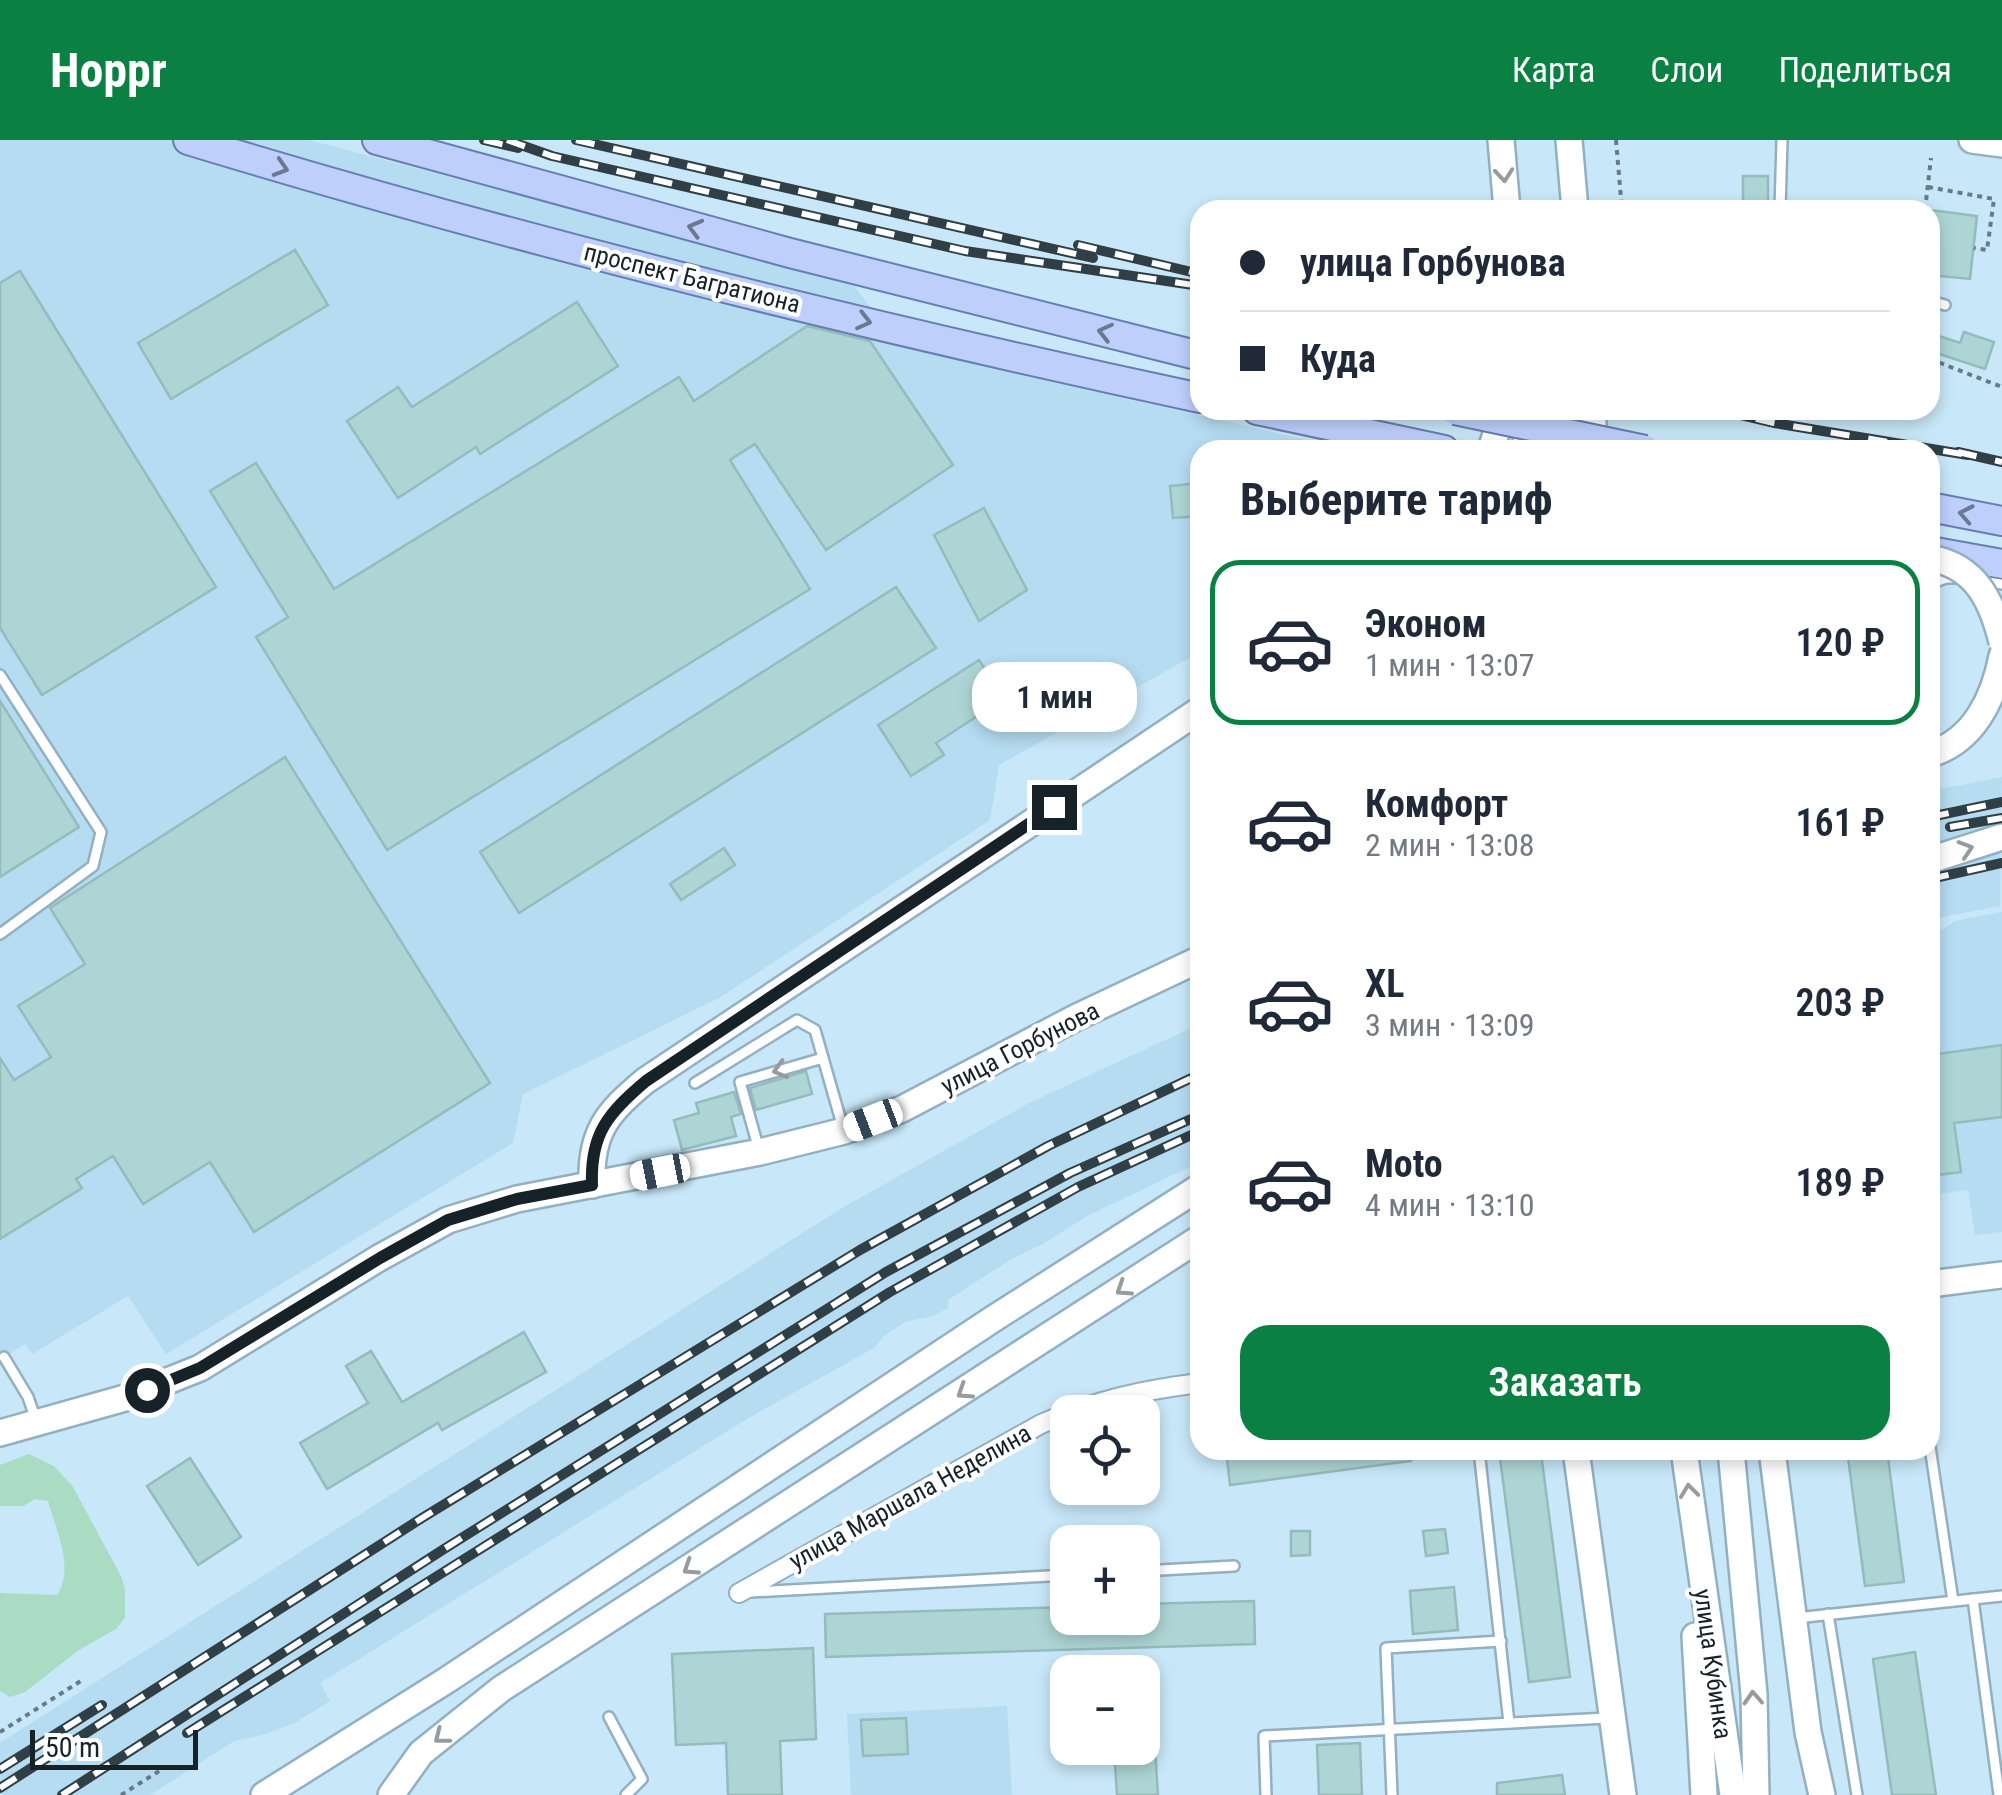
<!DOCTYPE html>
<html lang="ru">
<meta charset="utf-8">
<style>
body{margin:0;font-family:"Roboto Condensed",sans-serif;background:#f6f6f7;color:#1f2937;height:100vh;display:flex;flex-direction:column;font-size:38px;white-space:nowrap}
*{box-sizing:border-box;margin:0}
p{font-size:32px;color:#747a83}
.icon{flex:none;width:55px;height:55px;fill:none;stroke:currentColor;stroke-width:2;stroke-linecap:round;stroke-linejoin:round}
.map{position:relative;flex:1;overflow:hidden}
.details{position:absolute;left:1190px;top:300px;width:750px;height:1020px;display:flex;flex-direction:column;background:#fff;border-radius:30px;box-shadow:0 5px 15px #0003}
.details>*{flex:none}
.banner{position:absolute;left:1190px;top:60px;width:750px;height:220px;border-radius:30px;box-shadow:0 5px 15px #0003;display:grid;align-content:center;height:220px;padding:0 50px;background:#fff}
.controls{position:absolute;left:1050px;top:1255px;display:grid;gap:20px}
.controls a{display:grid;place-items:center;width:110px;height:110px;border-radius:20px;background:#fff;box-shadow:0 5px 15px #0003;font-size:50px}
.scale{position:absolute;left:30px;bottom:25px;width:168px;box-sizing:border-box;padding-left:10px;border:5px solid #162228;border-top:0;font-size:28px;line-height:35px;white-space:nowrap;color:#162228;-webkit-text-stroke:8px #fff;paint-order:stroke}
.end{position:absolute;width:45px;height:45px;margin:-22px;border:12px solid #162228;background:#fff;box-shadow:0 0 0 5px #fff}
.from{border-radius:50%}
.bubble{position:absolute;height:70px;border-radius:30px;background:#fff;box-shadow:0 5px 15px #0003;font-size:32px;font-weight:600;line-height:70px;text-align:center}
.car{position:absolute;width:30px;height:60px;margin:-30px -15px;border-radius:12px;box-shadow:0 0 8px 2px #0007;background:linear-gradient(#fff 24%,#345 0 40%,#fff 0 76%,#345 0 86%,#fff 0)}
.banner b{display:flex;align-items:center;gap:35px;height:95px;font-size:38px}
.banner b+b{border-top:2px solid #e0e1e3}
.banner i{width:25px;height:25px;background:#1f2937}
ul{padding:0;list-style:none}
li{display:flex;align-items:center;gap:30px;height:165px;margin:0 20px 15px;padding:0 30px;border:5px solid transparent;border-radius:30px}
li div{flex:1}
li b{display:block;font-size:38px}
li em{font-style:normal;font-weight:600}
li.selected{border-color:#0b8043}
li>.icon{width:90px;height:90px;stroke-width:1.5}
h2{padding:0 50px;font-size:45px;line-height:120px}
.primary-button{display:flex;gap:20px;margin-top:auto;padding:20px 50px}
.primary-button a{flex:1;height:115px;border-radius:30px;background:#0b8043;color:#fff;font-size:40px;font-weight:600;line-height:115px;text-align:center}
header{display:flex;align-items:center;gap:60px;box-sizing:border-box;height:140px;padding:0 50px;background:#0b8043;color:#fff}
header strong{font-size:48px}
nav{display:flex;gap:55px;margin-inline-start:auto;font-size:35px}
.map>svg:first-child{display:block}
</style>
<header>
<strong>Hoppr</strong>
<nav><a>Карта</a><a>Слои</a><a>Поделиться</a></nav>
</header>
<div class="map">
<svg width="2002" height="1655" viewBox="0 0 2002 1655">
<rect width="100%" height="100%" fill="#c8e7f8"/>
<g fill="#b6dcf2">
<path d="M 0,0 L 309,0 L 851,142 L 901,207 L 1351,310 L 1200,310 L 1200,512 L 999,625 L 990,680 L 719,858 L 523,954 L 513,1003 L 166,1214 L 128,1156 L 32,1214 L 25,1204 L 0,1220 Z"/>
<path d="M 2002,637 L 2000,766 L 1942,777 L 1930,784 L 1930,651 Z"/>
<path d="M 2002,772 L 2002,1092 L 1975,1095 L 1968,1050 L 1930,1055 L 1930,798 L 1955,781 Z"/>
<path d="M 1200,884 L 1200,1022 L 1089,1075 L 1043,1104 L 1013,1118 L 948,1160 L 948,1168 L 933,1176 L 905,1182 L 884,1196 L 874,1208 L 752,1276 L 556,1397 L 320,1543 L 330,1561 L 296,1582 L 263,1595 L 234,1601 L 150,1655 L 0,1655 L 0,1603 L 842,1068 L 1029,963 Z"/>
<path d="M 1007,1566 L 1012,1655 L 851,1655 L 847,1574 Z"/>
</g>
<path fill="#a9dcc2" d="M 29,1314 L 54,1326 L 73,1347 L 121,1436 L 125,1449 L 125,1478 L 116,1489 L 79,1510 L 25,1552 L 10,1557 L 0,1551 L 0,1453 L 57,1455 C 75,1429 56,1389 48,1361 L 35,1359 L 23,1366 L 0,1366 L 0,1325 Z"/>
<g fill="#aed5d5" stroke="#95bbbb" stroke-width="2.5">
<rect x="1743" y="36" width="25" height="34"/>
<path d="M 1930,70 L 1977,76 L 1970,139 L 1930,135 Z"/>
<path d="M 295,110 L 328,165 L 171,259 L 138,203 Z"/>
<path d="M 20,131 L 216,447 L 42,555 L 0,488 L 0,143 Z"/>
<path d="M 577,162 L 618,226 L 480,314 L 476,307 L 398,358 L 347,281 L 398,247 L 412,267 Z"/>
<path d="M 807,186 L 870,201 L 953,325 L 826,410 L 755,304 L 730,320 L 810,449 L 387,710 L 256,497 L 288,477 L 210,351 L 256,323 L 334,449 L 679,237 L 694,261 Z"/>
<path d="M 1964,192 L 1994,202 L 1985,229 L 1930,211 L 1930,193 L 1960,203 Z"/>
<path d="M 1200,343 L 1200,376 L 1173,378 L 1170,346 Z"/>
<path d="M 984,368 L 1027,450 L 979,481 L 934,395 Z"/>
<path d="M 896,447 L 936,508 L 519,773 L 480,712 Z"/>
<path d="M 979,520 L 1005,558 L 936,603 L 944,615 L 911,636 L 878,585 Z"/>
<path d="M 0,561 L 79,687 L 0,737 Z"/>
<path d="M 285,617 L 490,943 L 254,1092 L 210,1022 L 143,1064 L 113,1016 L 76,1039 L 82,1048 L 0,1099 L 0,918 L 14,940 L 51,917 L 18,866 L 85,824 L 50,768 Z"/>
<path d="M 724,708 L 735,725 L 681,760 L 670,744 Z"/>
<path d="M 2002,905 L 2002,977 L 1954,983 L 1961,1032 L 1930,1036 L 1930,915 Z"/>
<path d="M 806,931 L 812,954 L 756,970 L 750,948 Z"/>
<path d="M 734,952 L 741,974 L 731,977 L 736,996 L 682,1010 L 674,980 L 699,973 L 696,963 Z"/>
<path d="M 524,1192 L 546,1232 L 442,1290 L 438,1283 L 327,1349 L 300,1303 L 368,1263 L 346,1226 L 371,1211 L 402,1262 Z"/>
<path d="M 1226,1310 L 1411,1310 L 1411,1321 L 1230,1345 Z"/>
<path d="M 1847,1310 L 1887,1310 L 1904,1442 L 1865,1446 Z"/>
<path d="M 1541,1313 L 1570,1537 L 1529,1542 L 1500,1318 Z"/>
<path d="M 190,1318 L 241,1397 L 198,1425 L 147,1346 Z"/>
<path d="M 1445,1389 L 1448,1413 L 1426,1416 L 1423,1391 Z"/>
<path d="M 1291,1391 L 1310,1391 L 1310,1415 L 1291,1416 Z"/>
<path d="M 1454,1447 L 1458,1490 L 1413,1494 L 1410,1451 Z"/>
<path d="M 1254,1461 L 1255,1504 L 826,1517 L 825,1474 L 1068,1467 L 1068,1478 L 1142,1478 L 1142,1464 Z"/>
<path d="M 813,1508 L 816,1599 L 780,1601 L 782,1655 L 728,1655 L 726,1603 L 676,1605 L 672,1514 Z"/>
<path d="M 1915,1512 L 1936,1655 L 1892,1655 L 1873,1519 Z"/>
<path d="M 906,1578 L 908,1614 L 863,1616 L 861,1580 Z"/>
<path d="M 1360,1603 L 1362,1655 L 1319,1655 L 1317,1605 Z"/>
<path d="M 1114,1608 L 1155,1608 L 1158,1655 L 1117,1655 Z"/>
<path d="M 1562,1635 L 1565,1655 L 1497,1655 L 1497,1643 Z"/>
</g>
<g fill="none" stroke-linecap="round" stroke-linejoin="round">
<g stroke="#92b0c1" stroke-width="14">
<g id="lane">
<path d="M 1780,70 L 1782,0"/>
<path d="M 1930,161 L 1945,165"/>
<path d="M 1980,441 L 2002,444"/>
<path d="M 1930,444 L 1946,438 L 1960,438"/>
<path d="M 0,535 L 101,692 L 93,726 L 0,794"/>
<path d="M 695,943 L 797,880 L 815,890 L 823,918"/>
<path d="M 759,1010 L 740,942 L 823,918 L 843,988"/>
<path d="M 4,1217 L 28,1257 L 36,1280"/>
<path d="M 1930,1307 L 1953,1461"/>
<path d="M 1479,1310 L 1509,1583"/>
<path d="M 1142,1431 L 1234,1426"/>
<path d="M 751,1452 L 1068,1435"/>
<path d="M 1973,1459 L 1999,1655"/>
<path d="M 1828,1474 L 1857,1655"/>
<path d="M 1796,1478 L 2002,1456"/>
<path d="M 609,1577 L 642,1639 L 626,1655"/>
<path d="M 1266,1655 L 1264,1596 L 1607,1578"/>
<path d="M 1392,1655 L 1386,1508 L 1501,1501"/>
</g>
</g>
<g stroke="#92b0c1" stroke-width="22">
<path id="street" d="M 739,1453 L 1041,1284 C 1095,1261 1141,1250 1200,1243"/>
</g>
<g stroke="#92b0c1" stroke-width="30">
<g id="secondary">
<path d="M 1501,0 L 1507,70"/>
<path d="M 1569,0 L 1575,70"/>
<path d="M 1972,0 L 2002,4"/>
<path d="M 1524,270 L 1527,310"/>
<path d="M 1592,270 L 1595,310"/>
<path d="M 1491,310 L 1503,270"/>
<path d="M 1930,614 C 1974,601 1994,558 2002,516"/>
<path d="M 1930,720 L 2002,697"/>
<path d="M 592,1045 C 590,992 607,973 645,941 L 1200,570"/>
<path d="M 1930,1144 L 2002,1135"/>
<path d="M 0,1293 L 125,1258 L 200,1228 L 379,1118 L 448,1080 L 517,1059 L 760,1012 L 844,991 L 902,969 L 1077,877 L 1200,819"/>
<path d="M 1576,1310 L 1623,1655"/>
<path d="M 1684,1310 L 1733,1655"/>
<path d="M 1731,1310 L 1754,1554 L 1756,1655"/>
<path d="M 1772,1310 L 1808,1592 L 1822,1655"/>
<path d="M 1695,1496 L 1704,1655"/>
<path d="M 264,1655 L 447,1540 L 993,1179 L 1200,1047"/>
<path d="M 391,1655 L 421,1613 L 501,1549 L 1200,1098"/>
</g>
</g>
<g stroke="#677eb0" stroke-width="32">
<g id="primary">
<path d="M 188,0 C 520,101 860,185 1200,258"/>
<path d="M 377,0 L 790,113 L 1200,216"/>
<path d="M 1257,270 L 1444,310"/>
<path d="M 1930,367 L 2002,381"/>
<path d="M 1930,411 L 2002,424"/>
</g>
</g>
<g stroke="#677b86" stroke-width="4" stroke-dasharray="5 5" stroke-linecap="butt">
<path d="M 1616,0 L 1622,70"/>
<path d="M 1928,47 L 1994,59 L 1987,110 L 1974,108"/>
<path d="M 1925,70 L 1931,18"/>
<path d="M 1930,219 L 2002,247"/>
<path d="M 0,1592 L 84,1539"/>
<path d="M 121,1655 L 164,1628"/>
</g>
<use href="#lane" stroke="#fff" stroke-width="9"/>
<use href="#street" stroke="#fff" stroke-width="18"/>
<use href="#secondary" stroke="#fff" stroke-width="25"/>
<use href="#primary" stroke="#becffc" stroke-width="28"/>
<g stroke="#303f46" stroke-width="10">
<g id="rail">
<path d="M 484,0 L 518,8"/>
<path d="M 507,0 L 552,16 L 965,111 L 1200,146"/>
<path d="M 576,0 L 1093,118"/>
<path d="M 1078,105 L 1200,134"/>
<path d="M 1719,270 L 1774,283 L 1968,315"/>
<path d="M 1958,312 L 2002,322"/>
<path d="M 1930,677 L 2002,662"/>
<path d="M 1950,687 L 2002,678"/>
<path d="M 1930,739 L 2002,723"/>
<path d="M 187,1593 L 890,1152 L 1078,1047 L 1200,991"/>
<path d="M 0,1629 L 102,1565"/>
<path d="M 0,1648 L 422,1378 L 860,1110 L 1048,1006 L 1200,934"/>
<path d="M 62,1655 L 444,1409 L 886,1132 L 1070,1033 L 1200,975"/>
</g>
</g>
<use href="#rail" stroke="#fff" stroke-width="6" stroke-dasharray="19" stroke-linecap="butt"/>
<g stroke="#92b0c1" stroke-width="30" stroke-linecap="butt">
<path id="secondary-bridge" d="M 1930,418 C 1976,426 1992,461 2002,502"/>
</g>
<g stroke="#677eb0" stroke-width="32" stroke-linecap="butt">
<path id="primary-bridge" d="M 1455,270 L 1645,310"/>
</g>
<use href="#secondary-bridge" stroke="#fff" stroke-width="25"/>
<use href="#primary-bridge" stroke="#becffc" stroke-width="28"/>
</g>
<defs><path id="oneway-chevron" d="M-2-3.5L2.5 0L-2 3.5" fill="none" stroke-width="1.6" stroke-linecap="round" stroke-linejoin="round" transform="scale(2.5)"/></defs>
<g stroke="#6a7892">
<use href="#oneway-chevron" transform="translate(281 28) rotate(17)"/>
<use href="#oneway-chevron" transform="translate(695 88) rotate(-165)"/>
<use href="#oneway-chevron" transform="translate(864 181) rotate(14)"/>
<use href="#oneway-chevron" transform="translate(1105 192) rotate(-166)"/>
<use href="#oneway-chevron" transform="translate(1966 374) rotate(-169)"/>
</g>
<g stroke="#969c9e">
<use href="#oneway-chevron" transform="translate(1504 35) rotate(85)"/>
<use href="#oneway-chevron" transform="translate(1966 709) rotate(-18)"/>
<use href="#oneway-chevron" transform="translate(780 930) rotate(164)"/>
<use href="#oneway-chevron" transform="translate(1123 1149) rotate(147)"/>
<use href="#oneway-chevron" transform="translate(964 1252) rotate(147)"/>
<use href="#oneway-chevron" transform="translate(1689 1351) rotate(-97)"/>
<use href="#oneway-chevron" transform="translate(690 1428) rotate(147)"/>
<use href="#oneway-chevron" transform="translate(1753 1558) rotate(-93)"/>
<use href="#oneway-chevron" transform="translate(441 1597) rotate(142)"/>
</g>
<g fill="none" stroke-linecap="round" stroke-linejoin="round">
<path stroke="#162228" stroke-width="12" d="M 147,1250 L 200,1228 L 380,1118 L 448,1080 L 517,1059 L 592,1045 C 590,994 608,973 646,941 L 1054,667"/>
</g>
<g text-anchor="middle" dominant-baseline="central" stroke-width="8" stroke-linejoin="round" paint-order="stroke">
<g font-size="25" fill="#162228" stroke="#fff">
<text transform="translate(692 138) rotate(14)">проспект Багратиона</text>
<text transform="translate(1020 908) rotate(-27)">улица Горбунова</text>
<text transform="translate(910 1357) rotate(-29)">улица Маршала Неделина</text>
<text transform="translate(1713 1524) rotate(82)">улица Кубинка</text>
</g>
</g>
</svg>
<div class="controls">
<a><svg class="icon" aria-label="locate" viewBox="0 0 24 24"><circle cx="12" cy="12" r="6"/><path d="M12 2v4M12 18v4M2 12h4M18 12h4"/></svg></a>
<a>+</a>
<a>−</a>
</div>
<div class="scale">50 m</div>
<i class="end from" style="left:147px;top:1250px"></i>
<i class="end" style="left:1054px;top:667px"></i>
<div class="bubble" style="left:972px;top:522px;width:165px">1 мин</div>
<i class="car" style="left:873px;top:980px;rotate:249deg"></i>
<i class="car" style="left:660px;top:1032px;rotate:259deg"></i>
<div class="banner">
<b><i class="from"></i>улица Горбунова</b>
<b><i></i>Куда</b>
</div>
<section class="details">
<h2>Выберите тариф</h2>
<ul>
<li class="selected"><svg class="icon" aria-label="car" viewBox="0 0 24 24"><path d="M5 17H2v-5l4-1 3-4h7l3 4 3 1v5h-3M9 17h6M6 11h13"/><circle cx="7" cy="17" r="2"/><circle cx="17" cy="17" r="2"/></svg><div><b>Эконом</b><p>1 мин · 13:07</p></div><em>120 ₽</em></li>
<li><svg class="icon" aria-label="car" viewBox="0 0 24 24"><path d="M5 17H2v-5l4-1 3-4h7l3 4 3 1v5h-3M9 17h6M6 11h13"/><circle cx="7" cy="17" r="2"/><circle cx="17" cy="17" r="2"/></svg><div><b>Комфорт</b><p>2 мин · 13:08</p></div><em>161 ₽</em></li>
<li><svg class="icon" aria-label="car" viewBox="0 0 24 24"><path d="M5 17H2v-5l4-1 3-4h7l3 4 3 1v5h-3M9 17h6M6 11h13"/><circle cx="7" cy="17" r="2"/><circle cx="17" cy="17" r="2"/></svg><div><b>XL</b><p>3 мин · 13:09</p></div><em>203 ₽</em></li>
<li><svg class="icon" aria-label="car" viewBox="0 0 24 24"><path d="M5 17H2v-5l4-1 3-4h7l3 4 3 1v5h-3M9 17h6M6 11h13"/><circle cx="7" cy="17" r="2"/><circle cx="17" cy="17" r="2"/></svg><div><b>Moto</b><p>4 мин · 13:10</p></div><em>189 ₽</em></li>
</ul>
<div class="primary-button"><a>Заказать</a></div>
</section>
</div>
